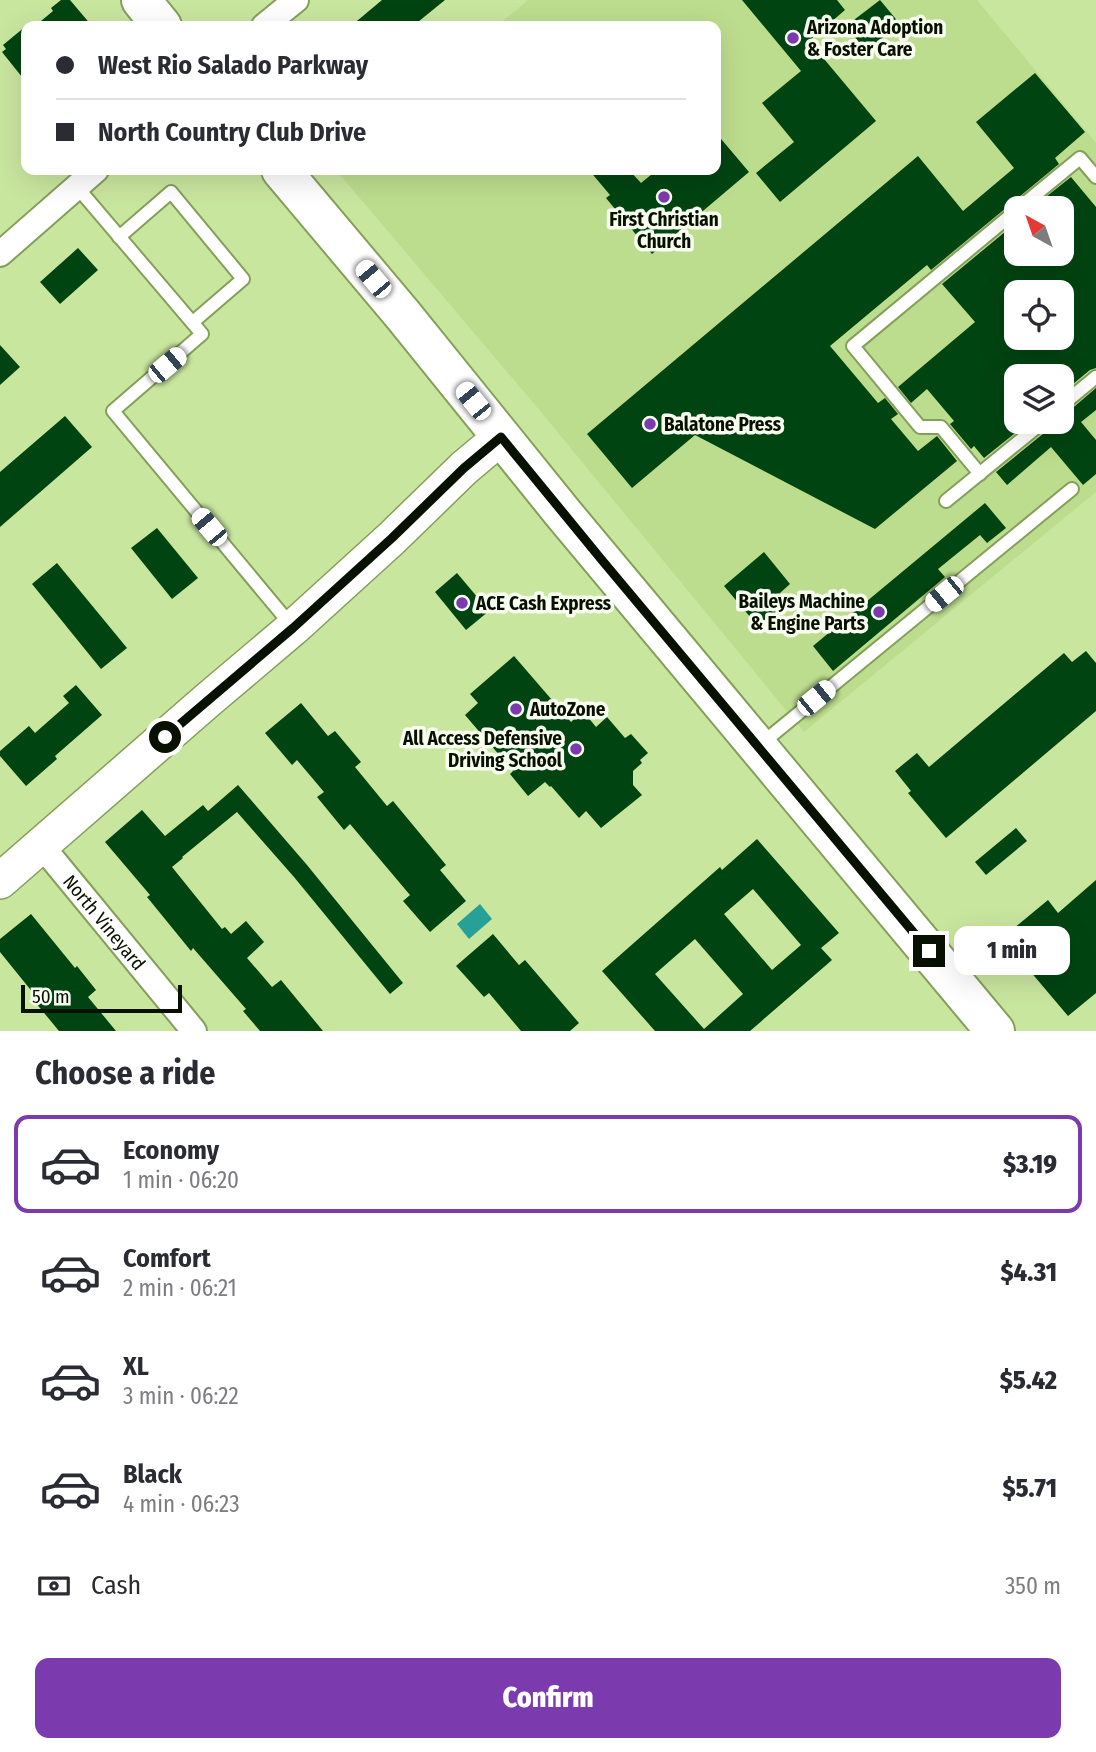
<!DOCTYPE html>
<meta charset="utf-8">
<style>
body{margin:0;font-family:"Fira Sans Condensed",sans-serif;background:#f7f7f7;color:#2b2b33;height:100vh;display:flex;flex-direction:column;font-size:26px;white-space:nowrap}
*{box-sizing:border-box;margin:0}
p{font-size:23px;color:#7c7c81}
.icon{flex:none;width:38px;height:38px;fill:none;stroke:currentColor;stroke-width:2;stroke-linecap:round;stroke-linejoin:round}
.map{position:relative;height:1031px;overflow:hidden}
.panel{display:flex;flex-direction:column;background:#fff;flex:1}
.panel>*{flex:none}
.top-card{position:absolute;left:21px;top:21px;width:700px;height:154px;border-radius:14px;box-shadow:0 7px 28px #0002;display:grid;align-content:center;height:154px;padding:0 35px;background:#fff}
.needle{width:46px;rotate:320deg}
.tools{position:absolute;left:1004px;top:196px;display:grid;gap:14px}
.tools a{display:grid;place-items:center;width:70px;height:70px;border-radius:14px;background:#fff;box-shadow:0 7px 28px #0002;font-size:35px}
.scale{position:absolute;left:21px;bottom:18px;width:161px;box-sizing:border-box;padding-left:7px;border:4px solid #081100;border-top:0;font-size:19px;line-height:24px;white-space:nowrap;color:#081100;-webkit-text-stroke:5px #f7fef0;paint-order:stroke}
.end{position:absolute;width:32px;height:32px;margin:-16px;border:9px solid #081100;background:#fff;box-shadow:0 0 0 4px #fff}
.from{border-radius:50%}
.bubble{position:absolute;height:49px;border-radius:14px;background:#fff;box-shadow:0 7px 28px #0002;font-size:23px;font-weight:800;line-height:49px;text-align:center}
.car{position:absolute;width:21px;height:42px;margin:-21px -10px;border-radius:9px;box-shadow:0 0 5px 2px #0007;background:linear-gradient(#fff 24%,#345 0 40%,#fff 0 76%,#345 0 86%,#fff 0)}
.top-card b{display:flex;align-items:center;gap:24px;height:66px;font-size:26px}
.top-card b+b{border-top:2px solid #e1e1e2}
.top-card i{width:18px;height:18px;background:#2b2b33}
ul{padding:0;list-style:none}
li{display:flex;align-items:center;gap:21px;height:98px;margin:0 14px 10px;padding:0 21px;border:4px solid transparent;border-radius:14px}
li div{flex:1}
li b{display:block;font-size:26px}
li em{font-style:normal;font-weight:800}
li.active{border-color:#7b3aae}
li>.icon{width:63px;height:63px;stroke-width:1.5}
h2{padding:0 35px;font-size:32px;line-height:84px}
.pay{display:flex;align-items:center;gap:18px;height:77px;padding:0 35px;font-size:26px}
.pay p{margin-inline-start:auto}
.button{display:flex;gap:14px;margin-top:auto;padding:14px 35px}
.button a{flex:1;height:80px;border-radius:14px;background:#7b3aae;color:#fff;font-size:28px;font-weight:800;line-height:80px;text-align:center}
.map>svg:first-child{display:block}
</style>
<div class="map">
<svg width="1096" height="1031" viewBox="0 0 1096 1031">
<rect width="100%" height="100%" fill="#c9e69f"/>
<path fill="#bddd8e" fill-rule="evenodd" d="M 528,0 L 977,0 L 1096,143 L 1096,492 L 804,732 L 541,412 L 336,170 L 716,170 L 716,26 L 497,26 ZM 1017,208 L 1062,208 L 1062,254 L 1017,254 ZM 1017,292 L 1062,292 L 1062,338 L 1017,338 ZM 1017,376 L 1062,376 L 1062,422 L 1017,422 Z"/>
<path fill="#27a197" d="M 480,904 L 492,919 L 469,939 L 457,924 Z"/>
<g fill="#041" fill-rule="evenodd">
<path d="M 61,0 L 70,0 L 92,26 L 35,26 L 53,11 L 51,8 Z"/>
<path d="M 382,0 L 445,0 L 413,26 L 351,26 Z"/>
<path d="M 742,0 L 837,0 L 845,10 L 809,41 L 876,121 L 780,202 L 756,173 L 794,142 L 762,103 L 801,71 Z"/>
<path d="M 880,0 L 900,24 L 866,51 L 846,26 Z"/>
<path d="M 26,26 L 26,82 L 2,52 L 6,49 L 3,45 Z"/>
<path d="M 1035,73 L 1085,132 L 1055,158 L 1059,164 L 931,270 L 927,265 L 830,346 L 878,403 L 885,398 L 898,414 L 891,419 L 918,451 L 937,436 L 957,461 L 875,529 L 695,435 L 632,488 L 587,434 L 918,156 L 963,211 L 1014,168 L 976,122 Z"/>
<path d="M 716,133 L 749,172 L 652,254 L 606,198 L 610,195 L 589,170 L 629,170 L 641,183 L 657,170 L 716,170 Z"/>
<path d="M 1071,177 L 1096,207 L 1096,368 L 1090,370 L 1062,393 L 1062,376 L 1017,376 L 1017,422 L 1029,422 L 984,458 L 974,446 L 971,449 L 950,424 L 954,421 L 927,389 L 911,403 L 898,387 L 975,322 L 942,284 L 1017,222 L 1017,254 L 1062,254 L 1062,208 L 1032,208 ZM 1017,292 L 1062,292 L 1062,338 L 1016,338 Z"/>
<path d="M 78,248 L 98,270 L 60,304 L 40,282 Z"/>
<path d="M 0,345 L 20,367 L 0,385 Z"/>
<path d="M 1096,388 L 1096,410 L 1081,422 L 1096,440 L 1096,474 L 1083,485 L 1051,447 L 1007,485 L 996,472 L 1049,429 L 1052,422 L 1062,422 L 1062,414 L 1068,412 Z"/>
<path d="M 65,416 L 92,447 L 0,527 L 0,472 Z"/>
<path d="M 985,503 L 1006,528 L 987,543 L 980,535 L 938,569 L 945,577 L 833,671 L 813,646 Z"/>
<path d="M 157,528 L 198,578 L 172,599 L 131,548 Z"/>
<path d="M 764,552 L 790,584 L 780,593 L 791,606 L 762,631 L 724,586 Z"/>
<path d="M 57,563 L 127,648 L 101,669 L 32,584 Z"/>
<path d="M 457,573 L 489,611 L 466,630 L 435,592 Z"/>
<path d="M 1086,651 L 1096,663 L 1096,711 L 946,838 L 908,793 L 911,791 L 895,771 L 917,753 L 929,767 L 1064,653 L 1072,662 Z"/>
<path d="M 514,656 L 571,722 L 583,711 L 596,727 L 607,717 L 625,738 L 631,734 L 648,753 L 640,760 L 642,763 L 633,771 L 633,785 L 642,795 L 601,828 L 586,811 L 579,818 L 551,786 L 550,787 L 545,782 L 528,796 L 510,774 L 513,771 L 465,715 L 478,703 L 470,694 Z"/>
<path d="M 76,685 L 102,715 L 55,756 L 57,759 L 26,786 L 0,756 L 0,751 L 29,726 L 35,733 L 69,703 L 63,696 Z"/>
<path d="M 301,703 L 328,736 L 335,731 L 361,762 L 355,767 L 387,806 L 393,801 L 446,865 L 440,870 L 466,901 L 430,932 L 403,901 L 410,895 L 350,824 L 344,830 L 317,797 L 324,792 L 297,760 L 292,765 L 265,733 Z"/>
<path d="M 238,785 L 307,865 L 403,983 L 390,994 L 294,877 L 237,812 L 182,857 L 183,858 L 172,867 L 222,929 L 225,927 L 231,934 L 246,921 L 264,942 L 247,958 L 272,987 L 281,980 L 323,1031 L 260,1031 L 243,1011 L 246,1009 L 193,948 L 191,951 L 147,897 L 150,895 L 105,842 L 142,810 L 165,836 L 203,805 L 208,811 Z"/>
<path d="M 1016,828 L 1027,841 L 986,875 L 975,862 Z"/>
<path d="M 757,839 L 839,933 L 821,948 L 832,960 L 750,1031 L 655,1031 L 602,971 L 720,867 L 722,870 ZM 753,889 L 801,945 L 772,970 L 724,914 ZM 695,939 L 743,994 L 704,1029 L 655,974 Z"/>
<path d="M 1096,880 L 1096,993 L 1068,1016 L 1002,938 L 1048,900 L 1058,913 Z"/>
<path d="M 31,914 L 75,968 L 77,966 L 96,990 L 88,997 L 116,1031 L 59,1031 L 35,1002 L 38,999 L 0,952 L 0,939 Z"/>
<path d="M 493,934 L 519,965 L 525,960 L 579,1023 L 570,1031 L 521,1031 L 489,993 L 484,997 L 456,966 Z"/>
</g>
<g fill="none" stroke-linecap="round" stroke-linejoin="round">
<g stroke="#849f5a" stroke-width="16">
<g id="lane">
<path d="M 77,187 L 202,334 L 113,411 L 291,625"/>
<path d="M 1019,208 L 1080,158 L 1096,177"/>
<path d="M 119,237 L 171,192 L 243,279 L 193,322"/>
<path d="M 1062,405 L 1096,377"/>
<path d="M 980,474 L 941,427 L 920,427 L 853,346 L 1017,210"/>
<path d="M 946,501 L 1043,422"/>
<path d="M 761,744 L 1072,489"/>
</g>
</g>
<g stroke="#849f5a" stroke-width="28">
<g id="street">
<path d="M 264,26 L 296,0"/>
<path d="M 0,254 L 96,170"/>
<path id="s1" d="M 41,845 L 194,1031"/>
</g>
</g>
<g stroke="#849f5a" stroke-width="38">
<path id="secondary" d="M 0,881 L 209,699 L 293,628 L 392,538 L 464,468 L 501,437"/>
</g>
<g stroke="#849f5a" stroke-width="42">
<g id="primary">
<path d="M 141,0 L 162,26"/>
<path d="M 281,170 L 403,315 L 562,512 L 995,1031"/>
</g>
</g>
<use href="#lane" stroke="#fff" stroke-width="12"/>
<use href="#street" stroke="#fff" stroke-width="24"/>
<use href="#secondary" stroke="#fff" stroke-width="35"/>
<use href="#primary" stroke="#fff" stroke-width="38"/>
</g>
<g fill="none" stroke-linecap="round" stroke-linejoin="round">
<path stroke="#081100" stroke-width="9" d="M 165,737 L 293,628 L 392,538 L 464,468 L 501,437 L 601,559 L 929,951"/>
</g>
<g fill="#7b3aae" stroke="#f7fef0" stroke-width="2.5">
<circle cx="793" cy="38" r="7"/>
<circle cx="664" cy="197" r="7"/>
<circle cx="650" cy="424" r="7"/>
<circle cx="462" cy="603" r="7"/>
<circle cx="879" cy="612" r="7"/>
<circle cx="516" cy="709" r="7"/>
<circle cx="576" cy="749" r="7"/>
</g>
<g text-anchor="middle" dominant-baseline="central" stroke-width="7" stroke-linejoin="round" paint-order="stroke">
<g font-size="19" font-weight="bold" fill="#081100" stroke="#f7fef0" text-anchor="start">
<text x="807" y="27">Arizona Adoption<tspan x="807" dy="22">&amp; Foster Care</tspan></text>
<text x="664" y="219" text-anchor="middle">First Christian<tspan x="664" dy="22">Church</tspan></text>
<text x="664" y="424">Balatone Press</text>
<text x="865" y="601" text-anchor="end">Baileys Machine<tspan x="865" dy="22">&amp; Engine Parts</tspan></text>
<text x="476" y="603">ACE Cash Express</text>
<text x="530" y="709">AutoZone</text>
<text x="562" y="738" text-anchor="end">All Access Defensive<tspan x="562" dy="22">Driving School</tspan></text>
</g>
<g font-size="19" fill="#081100" stroke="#f7fef0">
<text stroke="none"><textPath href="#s1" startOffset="100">North Vineyard</textPath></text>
</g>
</g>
</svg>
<div class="tools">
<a><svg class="needle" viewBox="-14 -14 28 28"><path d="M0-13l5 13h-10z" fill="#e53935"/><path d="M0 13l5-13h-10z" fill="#7c7c81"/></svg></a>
<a><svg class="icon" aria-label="locate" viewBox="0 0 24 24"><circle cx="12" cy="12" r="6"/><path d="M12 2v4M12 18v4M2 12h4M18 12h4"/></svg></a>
<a><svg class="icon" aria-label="layers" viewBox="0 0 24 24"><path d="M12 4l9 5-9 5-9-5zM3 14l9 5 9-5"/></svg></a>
</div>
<div class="scale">50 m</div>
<i class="end from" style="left:165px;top:737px"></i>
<i class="end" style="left:929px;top:951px"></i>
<div class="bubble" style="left:954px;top:926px;width:116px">1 min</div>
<i class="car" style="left:373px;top:279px;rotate:320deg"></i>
<i class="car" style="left:167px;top:365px;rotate:50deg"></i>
<i class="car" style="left:473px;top:401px;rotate:321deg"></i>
<i class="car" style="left:209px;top:527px;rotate:320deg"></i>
<i class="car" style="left:944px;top:594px;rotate:231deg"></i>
<i class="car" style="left:816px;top:698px;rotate:51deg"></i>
<div class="top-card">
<b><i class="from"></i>West Rio Salado Parkway</b>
<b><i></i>North Country Club Drive</b>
</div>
</div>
<section class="panel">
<h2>Choose a ride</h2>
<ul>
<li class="active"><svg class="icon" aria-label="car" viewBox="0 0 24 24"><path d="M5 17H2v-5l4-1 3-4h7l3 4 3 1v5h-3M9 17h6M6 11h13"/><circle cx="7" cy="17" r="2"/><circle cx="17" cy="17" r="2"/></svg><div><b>Economy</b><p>1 min · 06:20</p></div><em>$3.19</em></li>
<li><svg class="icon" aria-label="car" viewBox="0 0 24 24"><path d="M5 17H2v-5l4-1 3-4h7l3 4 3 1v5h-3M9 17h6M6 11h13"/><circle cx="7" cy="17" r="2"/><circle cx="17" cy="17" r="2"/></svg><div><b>Comfort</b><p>2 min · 06:21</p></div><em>$4.31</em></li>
<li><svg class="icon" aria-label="car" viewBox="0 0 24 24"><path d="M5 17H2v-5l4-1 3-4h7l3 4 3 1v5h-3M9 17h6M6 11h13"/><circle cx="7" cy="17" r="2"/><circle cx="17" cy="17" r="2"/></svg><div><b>XL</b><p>3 min · 06:22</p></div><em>$5.42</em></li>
<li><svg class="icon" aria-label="car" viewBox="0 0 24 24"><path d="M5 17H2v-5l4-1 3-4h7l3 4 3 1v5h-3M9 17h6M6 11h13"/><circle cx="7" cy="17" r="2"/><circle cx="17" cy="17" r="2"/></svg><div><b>Black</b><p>4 min · 06:23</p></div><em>$5.71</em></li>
</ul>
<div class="pay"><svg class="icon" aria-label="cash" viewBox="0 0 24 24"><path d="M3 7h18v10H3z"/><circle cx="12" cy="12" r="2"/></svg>Cash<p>350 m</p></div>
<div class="button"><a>Confirm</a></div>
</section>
